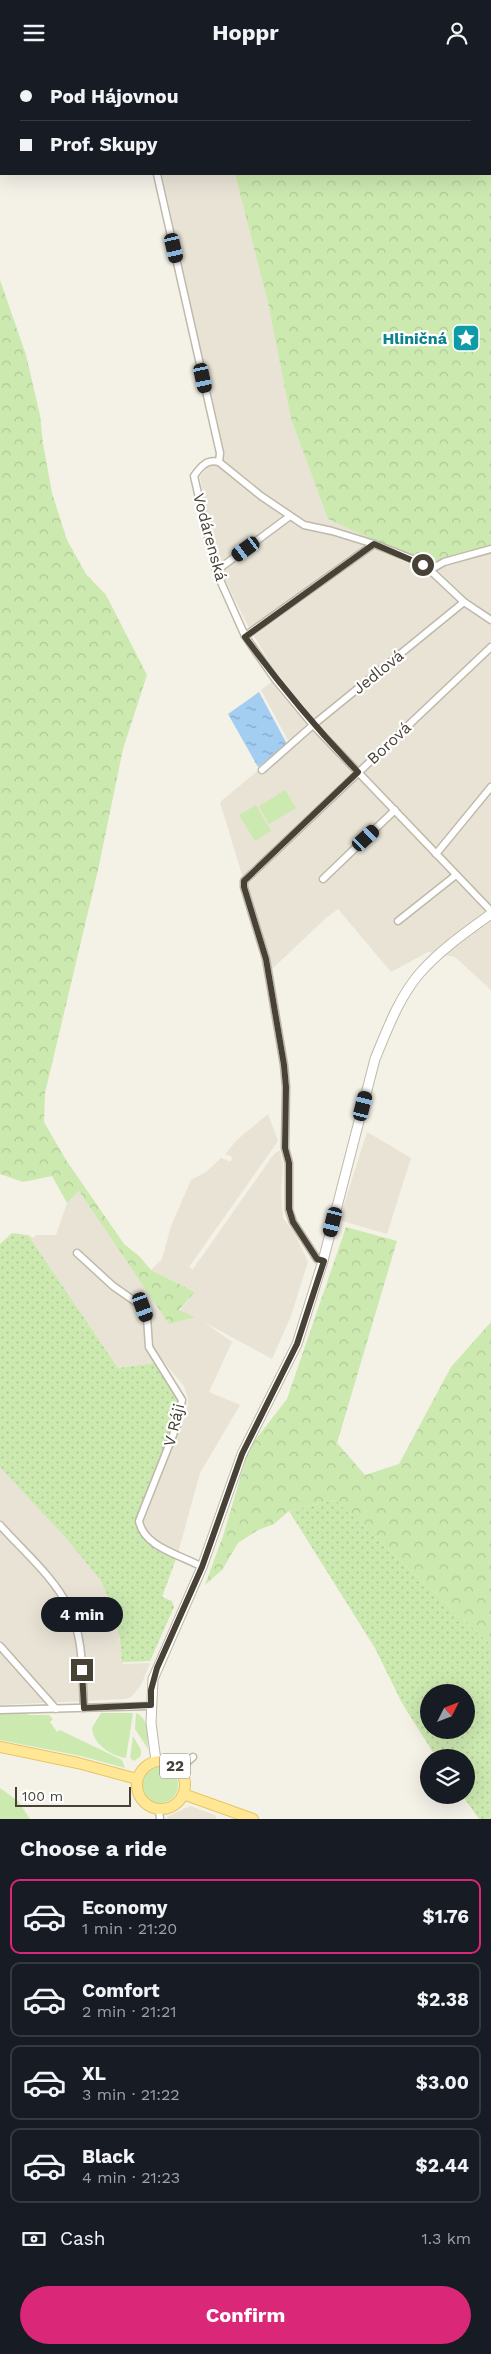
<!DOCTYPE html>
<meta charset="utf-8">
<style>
body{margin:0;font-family:"Work Sans",sans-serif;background:#242831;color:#f1f3f6;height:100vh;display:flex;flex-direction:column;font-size:19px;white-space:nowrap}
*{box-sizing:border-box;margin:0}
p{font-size:16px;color:#9ea1a6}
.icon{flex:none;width:28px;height:28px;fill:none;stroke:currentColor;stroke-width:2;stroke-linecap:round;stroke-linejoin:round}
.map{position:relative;height:1754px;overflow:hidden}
.sheet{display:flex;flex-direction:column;background:#171b24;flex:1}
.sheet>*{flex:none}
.guide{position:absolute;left:0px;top:0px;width:491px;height:110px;box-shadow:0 5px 20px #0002;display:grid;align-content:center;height:110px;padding:0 20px;background:#171b24}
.needle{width:32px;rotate:48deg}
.buttons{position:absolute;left:420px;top:1619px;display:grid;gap:10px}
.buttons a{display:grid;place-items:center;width:55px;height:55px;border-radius:50%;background:#171b24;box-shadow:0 5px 20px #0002;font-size:25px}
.scale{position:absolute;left:15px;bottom:12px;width:116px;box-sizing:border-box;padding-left:5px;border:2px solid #474136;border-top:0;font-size:14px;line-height:18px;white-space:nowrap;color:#474136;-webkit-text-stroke:4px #fff;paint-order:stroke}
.end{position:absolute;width:22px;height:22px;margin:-11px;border:6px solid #474136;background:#fff;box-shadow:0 0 0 2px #fff}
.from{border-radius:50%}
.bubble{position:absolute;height:35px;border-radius:18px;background:#171b24;box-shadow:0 5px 20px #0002;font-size:16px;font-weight:700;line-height:35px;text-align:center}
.car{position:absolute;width:15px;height:30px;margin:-15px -8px;border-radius:6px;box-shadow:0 0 4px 1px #0007;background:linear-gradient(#222 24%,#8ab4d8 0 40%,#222 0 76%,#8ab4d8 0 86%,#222 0)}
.guide b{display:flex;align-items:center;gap:18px;height:48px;font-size:19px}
.guide b+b{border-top:1px solid #363941}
.guide i{width:12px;height:12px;background:#f1f3f6}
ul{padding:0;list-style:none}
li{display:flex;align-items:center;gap:15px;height:75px;margin:0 10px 8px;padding:0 10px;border:2px solid #363941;border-radius:10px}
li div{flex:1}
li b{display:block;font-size:19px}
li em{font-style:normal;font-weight:700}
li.selected{border-color:#db2777}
li>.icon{width:45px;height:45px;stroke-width:1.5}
h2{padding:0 20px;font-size:22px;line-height:60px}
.pay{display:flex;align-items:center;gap:12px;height:55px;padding:0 20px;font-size:19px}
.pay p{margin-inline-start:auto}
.cta{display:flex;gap:10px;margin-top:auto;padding:10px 20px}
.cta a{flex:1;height:58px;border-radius:30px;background:#db2777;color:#fff;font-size:20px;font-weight:700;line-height:58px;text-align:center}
header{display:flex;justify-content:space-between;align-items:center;height:65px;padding:0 20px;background:#171b24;font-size:22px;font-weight:700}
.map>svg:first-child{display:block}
</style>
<header><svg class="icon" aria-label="menu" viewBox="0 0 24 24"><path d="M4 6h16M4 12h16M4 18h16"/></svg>Hoppr<svg class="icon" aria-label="person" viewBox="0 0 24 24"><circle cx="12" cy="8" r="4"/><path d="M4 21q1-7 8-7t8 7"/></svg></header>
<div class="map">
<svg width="491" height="1754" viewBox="0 0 491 1754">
<defs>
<pattern id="forest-crowns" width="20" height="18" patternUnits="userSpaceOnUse" patternTransform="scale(1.25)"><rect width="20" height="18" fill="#cce9b0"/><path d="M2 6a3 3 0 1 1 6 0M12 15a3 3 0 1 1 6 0" fill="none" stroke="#b1c998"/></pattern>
<pattern id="park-dots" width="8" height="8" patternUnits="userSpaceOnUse" patternTransform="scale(1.25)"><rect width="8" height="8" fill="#cce9b0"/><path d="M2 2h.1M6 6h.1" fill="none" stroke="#b1c998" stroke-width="1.8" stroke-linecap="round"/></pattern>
<pattern id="water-ripples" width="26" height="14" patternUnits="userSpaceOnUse" patternTransform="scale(1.25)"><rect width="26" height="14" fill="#a3cdf1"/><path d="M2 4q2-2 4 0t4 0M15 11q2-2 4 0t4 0" fill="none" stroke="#87a8c4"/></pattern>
</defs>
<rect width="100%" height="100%" fill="#f4f1e7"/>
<g fill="#e8e3d5">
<path d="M 162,109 L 235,109 L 268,238 L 291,354 L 328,454 L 375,474 L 491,485 L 491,925 L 455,892 L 428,887 L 391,907 L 338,844 L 326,853 L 271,905 L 220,737 L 290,679 L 261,625 L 278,612 L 246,557 L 221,507 L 216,493 L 200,412 L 222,382 Z"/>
<path d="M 268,1049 L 278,1076 L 189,1202 L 193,1204 L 274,1089 L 278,1086 L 280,1086 L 283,1100 L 281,1127 L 283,1153 L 294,1167 L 308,1197 L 291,1251 L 272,1294 L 204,1257 L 232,1277 L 209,1327 L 240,1340 L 200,1408 L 178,1488 L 154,1475 L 144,1467 L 143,1459 L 187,1347 L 188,1334 L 184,1321 L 158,1290 L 154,1292 L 154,1298 L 118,1303 L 28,1170 L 34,1173 L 36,1170 L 56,1170 L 67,1138 L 79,1126 L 169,1259 L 195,1227 L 151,1205 L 162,1194 L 171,1161 L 191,1115 L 206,1107 L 221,1093 L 231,1097 L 232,1092 L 225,1089 L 238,1074 Z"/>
<path d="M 367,1067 L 411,1093 L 387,1169 L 339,1155 Z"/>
<path d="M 0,1401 L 86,1494 L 103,1518 L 115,1545 L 123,1599 L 150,1598 L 141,1620 L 131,1632 L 125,1634 L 0,1640 Z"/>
<path d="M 190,1741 L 215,1750 L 217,1754 L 167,1754 L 167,1752 Z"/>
</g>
<g fill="#cce9b0">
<path d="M 285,725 L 296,743 L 269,759 L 259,741 Z"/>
<path d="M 256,740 L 271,766 L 255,776 L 239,750 Z"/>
<path d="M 27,1648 L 28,1650 L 49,1650 L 53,1654 L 50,1657 L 57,1667 L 60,1665 L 122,1695 L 125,1703 L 81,1691 L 0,1675 L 0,1649 Z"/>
<path d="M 101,1648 L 133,1648 L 126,1693 C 111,1691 93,1679 92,1663 Z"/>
<path d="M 136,1648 C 150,1654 147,1671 148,1684 L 135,1664 Z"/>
<path d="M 133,1671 L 141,1685 L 141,1691 L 134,1696 L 130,1693 Z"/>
<circle cx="160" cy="1720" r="18"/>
<path d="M 0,1723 L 18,1736 L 30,1754 L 0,1754 Z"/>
</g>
<g fill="url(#forest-crowns)">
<path d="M 136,0 L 491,0 L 491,485 L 430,501 L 328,454 L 291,354 L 268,238 L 235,109 L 490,109 L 490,1 Z"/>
<path d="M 0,215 L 26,290 L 40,350 L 43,379 L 52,428 L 67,475 L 86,509 L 106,530 L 147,610 L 123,684 L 98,805 L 45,1028 L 44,1057 L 66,1095 L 124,1179 L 139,1191 L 151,1205 L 195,1227 L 179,1245 L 194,1252 L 169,1259 L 79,1126 L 67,1138 L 52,1111 L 23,1117 L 0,1109 Z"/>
<path d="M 346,1162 L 397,1176 L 337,1378 L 365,1410 L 399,1399 L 451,1302 L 491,1257 L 491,1580 L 335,1435 L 289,1446 L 274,1459 L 258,1465 L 238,1478 L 222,1505 L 205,1520 L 224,1468 L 249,1383 L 287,1334 Z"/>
</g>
<g fill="url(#park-dots)" fill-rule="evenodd">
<path d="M 12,1168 L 28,1170 L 118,1303 L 154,1298 L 182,1329 L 183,1334 L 138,1458 L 143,1472 L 183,1496 L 176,1494 L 162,1532 L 172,1536 L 174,1542 L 150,1596 L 122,1597 L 120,1575 L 113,1544 L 101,1516 L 67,1474 L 0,1402 L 0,1179 Z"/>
<path d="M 335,1435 L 491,1580 L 491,1754 L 479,1754 L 462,1730 L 466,1730 L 466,1692 L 436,1692 L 402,1638 L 375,1583 L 289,1446 ZM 429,1628 L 466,1628 L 466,1665 L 429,1665 Z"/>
</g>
<path fill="url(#water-ripples)" d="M 259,627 L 287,679 L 258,702 L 228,649 Z"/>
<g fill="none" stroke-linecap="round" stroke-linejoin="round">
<g stroke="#bfb9aa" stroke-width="9">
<g id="minor">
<path d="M 157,109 L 220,388 L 219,397 L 261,431 L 304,460 L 332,466 L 374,479 L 415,495 L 430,505 L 464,537 L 491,555"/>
<path d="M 219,397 C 207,394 201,401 194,411 L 216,506 L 245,571 L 275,614 L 313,660 L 491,846"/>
<path d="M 430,505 L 444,497 L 491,484"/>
<path d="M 216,506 L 290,451"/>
<path d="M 245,571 L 374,479"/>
<path d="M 262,705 L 313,660 L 464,537"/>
<path d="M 436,789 L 491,722"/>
<path d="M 323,814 L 395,745"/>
<path d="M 398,856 L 456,810"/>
<path d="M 77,1188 L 113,1221 L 143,1242 L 147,1252 L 149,1282 L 182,1335 L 177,1360 L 139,1456 C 144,1483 182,1490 202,1502"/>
<path d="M 323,1196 L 317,1194 L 293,1157 L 289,1145 L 289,1098 L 285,1083 L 286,1022 L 284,1000 L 266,894 L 244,822 L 244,816 L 491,582"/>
<path d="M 0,1460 C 23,1486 54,1512 69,1543 C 84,1573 82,1610 84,1643"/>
<path d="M 0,1581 L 56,1644"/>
<path d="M 0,1645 L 151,1641"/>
<path d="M 179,1704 L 193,1692"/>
<path d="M 159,1745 L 160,1754"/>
</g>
</g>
<g stroke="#bfb9aa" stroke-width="11">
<path id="tertiary" d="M 156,1696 L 151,1658 L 153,1614 L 202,1502 L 242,1389 L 297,1279 L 323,1196 L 375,994 C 387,965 399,932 420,908 C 440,885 466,867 491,849"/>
</g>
<g stroke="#e5c664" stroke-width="12">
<g id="primary">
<path d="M 0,1682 L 78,1698 L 137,1714"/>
<circle cx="161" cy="1720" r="24"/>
<path d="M 183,1729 L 253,1754"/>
</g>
</g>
<use href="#minor" stroke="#fff" stroke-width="6"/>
<use href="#tertiary" stroke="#fff" stroke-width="9"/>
<use href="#primary" stroke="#ffe795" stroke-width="10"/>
</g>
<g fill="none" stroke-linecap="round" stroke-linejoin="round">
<path stroke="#474136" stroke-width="6" d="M 82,1605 L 84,1643 L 151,1640 L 151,1625 L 157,1603 L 202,1502 L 242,1389 L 297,1279 L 324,1196 L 317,1194 L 293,1157 L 289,1144 L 289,1098 L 285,1083 L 286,1022 L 284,1000 L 266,894 L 244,822 L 244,816 L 358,707 C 317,664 280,620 245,572 L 374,479 L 423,500"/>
</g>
<defs>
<g id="sight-square" transform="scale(1.4375)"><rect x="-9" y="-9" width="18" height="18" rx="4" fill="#0f9aa8" stroke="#fff"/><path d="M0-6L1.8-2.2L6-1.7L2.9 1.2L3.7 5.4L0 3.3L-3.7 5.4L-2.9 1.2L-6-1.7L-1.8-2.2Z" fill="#fff"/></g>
</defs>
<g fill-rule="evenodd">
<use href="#sight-square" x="466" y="273"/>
</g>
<g text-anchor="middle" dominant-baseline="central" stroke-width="4.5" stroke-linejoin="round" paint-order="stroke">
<rect fill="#fff" stroke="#7e7a72" stroke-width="1" x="160" y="1688.5" width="30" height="25" rx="4"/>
<g font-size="15" font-weight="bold" fill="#474136">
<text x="175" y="1701">22</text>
</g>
<g font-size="16" font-weight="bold" fill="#0d838f" stroke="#fff" text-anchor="end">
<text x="447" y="273">Hliničná</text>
</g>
<g font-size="16" fill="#474136" stroke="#fff">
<text transform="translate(210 472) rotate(75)">Vodárenská</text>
<text transform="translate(378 607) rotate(-39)">Jedlová</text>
<text transform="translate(389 678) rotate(-43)">Borová</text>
<text transform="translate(174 1360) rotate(-76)">V Ráji</text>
</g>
</g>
</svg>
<div class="buttons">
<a><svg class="needle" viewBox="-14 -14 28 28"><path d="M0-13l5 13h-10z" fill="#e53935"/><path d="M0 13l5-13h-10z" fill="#9ea1a6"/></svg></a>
<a><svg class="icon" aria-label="layers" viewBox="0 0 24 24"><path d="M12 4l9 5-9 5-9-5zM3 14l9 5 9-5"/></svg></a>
</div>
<div class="scale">100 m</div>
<i class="end from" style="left:423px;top:500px"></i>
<i class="end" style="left:82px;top:1605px"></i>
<div class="bubble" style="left:41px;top:1532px;width:82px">4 min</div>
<i class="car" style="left:174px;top:183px;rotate:167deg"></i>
<i class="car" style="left:203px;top:313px;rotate:168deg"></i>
<i class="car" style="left:246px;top:484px;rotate:234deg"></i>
<i class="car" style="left:366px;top:773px;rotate:47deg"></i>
<i class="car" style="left:363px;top:1041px;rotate:14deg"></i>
<i class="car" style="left:333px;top:1157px;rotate:194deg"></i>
<i class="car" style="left:143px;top:1242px;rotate:160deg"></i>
<div class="guide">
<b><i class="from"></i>Pod Hájovnou</b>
<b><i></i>Prof. Skupy</b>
</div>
</div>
<section class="sheet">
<h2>Choose a ride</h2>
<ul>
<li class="selected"><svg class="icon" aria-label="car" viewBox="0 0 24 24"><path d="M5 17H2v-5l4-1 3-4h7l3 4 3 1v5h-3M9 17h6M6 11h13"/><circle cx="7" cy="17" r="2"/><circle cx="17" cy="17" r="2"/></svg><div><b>Economy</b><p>1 min · 21:20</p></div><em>$1.76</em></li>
<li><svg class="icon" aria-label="car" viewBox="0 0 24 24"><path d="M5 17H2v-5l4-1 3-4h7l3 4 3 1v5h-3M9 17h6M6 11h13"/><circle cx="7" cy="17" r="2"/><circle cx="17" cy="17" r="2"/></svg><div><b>Comfort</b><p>2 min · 21:21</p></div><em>$2.38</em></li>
<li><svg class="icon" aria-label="car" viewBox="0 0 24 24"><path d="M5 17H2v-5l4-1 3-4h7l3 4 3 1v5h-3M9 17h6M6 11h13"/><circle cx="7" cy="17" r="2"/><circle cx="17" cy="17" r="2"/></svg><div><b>XL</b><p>3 min · 21:22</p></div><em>$3.00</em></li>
<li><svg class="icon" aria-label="car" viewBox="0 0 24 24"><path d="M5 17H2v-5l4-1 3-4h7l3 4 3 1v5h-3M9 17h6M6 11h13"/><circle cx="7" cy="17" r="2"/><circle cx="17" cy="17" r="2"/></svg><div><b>Black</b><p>4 min · 21:23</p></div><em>$2.44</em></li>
</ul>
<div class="pay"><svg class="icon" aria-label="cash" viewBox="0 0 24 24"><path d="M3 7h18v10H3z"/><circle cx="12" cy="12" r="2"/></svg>Cash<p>1.3 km</p></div>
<div class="cta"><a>Confirm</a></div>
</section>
